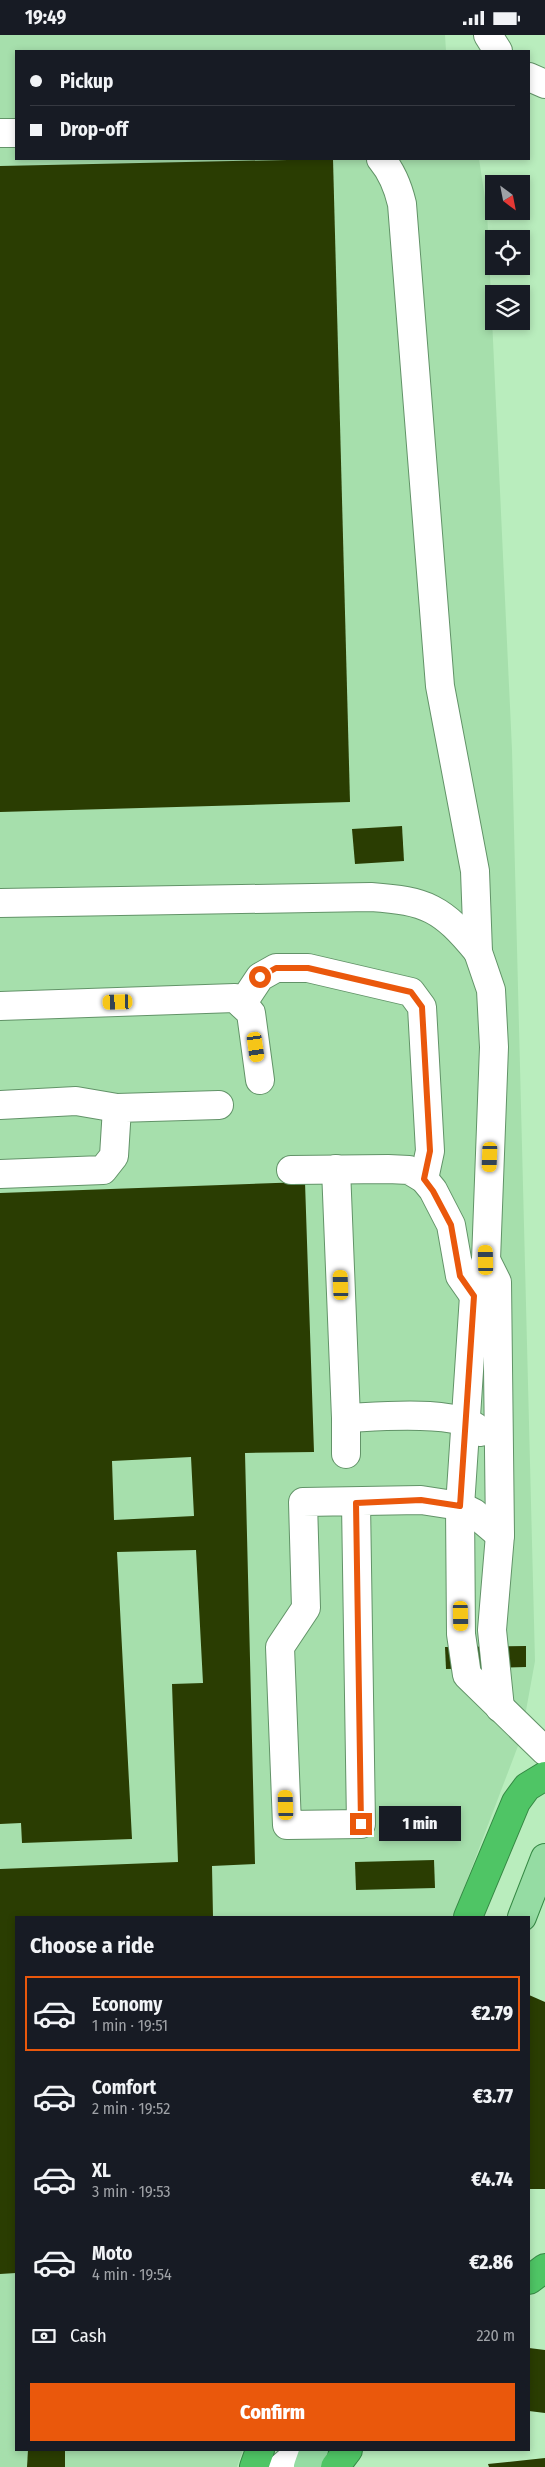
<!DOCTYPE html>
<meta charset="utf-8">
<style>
body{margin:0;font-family:"Fira Sans Condensed",sans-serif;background:#20242c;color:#f1f3f6;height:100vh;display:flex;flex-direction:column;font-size:19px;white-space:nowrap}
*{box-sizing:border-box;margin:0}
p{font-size:16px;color:#9ea1a6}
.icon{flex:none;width:28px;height:28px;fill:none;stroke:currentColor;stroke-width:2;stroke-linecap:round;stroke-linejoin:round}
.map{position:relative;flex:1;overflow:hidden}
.side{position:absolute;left:15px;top:1881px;width:515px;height:535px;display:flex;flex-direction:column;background:#171b24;border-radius:0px;box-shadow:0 2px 8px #0003}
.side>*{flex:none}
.banner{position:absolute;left:15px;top:15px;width:515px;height:110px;border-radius:0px;box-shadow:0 2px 8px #0003;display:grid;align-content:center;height:110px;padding:0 15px;background:#171b24}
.needle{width:32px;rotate:148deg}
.buttons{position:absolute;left:485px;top:140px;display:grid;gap:10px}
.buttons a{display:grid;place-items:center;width:45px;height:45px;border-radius:0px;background:#171b24;box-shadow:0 2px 8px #0003;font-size:25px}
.end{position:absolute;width:22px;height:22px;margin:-11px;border:6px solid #ea580c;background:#fff;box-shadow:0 0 0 2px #fff}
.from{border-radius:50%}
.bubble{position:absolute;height:35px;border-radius:0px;background:#171b24;box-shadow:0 2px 8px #0003;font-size:16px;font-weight:800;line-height:35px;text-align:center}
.car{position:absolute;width:15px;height:30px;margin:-15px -8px;border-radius:6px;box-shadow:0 0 4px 1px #0007;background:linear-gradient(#f5c518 24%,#345 0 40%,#f5c518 0 76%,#345 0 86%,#f5c518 0)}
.banner b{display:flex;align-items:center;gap:18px;height:48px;font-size:19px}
.banner b+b{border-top:1px solid #363941}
.banner i{width:12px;height:12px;background:#f1f3f6}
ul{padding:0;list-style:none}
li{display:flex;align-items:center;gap:15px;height:75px;margin:0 10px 8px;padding:0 5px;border:2px solid transparent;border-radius:0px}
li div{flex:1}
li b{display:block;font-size:19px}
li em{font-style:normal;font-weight:800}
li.current{border-color:#ea580c}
li>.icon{width:45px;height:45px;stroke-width:1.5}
h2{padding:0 15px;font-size:22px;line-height:60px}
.pay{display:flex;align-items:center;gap:12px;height:55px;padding:0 15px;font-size:19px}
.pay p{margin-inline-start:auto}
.cta{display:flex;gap:10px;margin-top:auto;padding:10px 15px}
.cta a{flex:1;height:58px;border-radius:0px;background:#ea580c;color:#fff;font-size:20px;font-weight:800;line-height:58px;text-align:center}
.status{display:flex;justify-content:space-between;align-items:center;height:35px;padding:0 25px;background:#171b24;direction:ltr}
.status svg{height:14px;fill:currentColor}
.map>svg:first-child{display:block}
</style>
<div class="status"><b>19:49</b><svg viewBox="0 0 49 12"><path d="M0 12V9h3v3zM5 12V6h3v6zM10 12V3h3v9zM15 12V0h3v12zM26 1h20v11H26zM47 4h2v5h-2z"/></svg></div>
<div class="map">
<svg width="545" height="2432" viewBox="0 0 545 2432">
<rect width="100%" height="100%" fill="#b9edbd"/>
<path fill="#a6dfac" d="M 0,0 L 445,0 L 446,16 L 16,16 L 16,124 L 479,124 L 487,176 L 512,715 L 535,1626 L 521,1703 L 453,1882 L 16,1882 L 16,2415 L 243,2415 L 237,2432 L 0,2432 Z"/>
<g fill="#2a3d02" fill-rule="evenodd">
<path d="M 333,124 L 350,767 L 0,777 L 0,131 Z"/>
<path d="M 402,791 L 404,826 L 355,829 L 352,794 Z"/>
<path d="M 305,1147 L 314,1417 L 245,1418 L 255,1829 L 212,1831 L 213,1882 L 16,1882 L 16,2238 L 0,2239 L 0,1834 L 178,1827 L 172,1649 L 203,1648 L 196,1515 L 117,1517 L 132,1804 L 22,1808 L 21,1788 L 0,1789 L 0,1158 ZM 191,1422 L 194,1481 L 114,1485 L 112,1426 Z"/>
<path d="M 526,1611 L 526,1632 L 446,1634 L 445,1612 Z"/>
<path d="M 434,1825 L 435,1853 L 356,1855 L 355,1827 Z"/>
<path d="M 529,1960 L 545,1967 L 545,2154 L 529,2154 Z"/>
<path d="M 529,2313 L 545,2315 L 545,2378 L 529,2376 Z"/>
<path d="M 28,2415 L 65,2415 L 65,2432 L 27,2432 Z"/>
<path d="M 545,2423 L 545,2432 L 489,2432 L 488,2429 Z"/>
</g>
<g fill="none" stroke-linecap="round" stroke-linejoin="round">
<g stroke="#629368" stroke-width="30">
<g id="minor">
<path d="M 488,0 L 498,16"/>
<path d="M 529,42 L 545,49"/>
<path d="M 0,98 L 16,98"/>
<path d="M 381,124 C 392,137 398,152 402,169 L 440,651 L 475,836 L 478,917 L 491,955 L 494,1012 L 486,1225 L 474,1261 L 460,1471 L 461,1599 L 467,1640 L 545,1716"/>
<path d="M 0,868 L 371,862 C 427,866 442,873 478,917"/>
<path d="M 242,969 L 260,942 L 276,933 L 308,933 L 411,957 L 422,972 L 430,1116 L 424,1144"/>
<path d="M 0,971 L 235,963 L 251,978 L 260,1045"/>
<path d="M 0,1070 L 76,1066 L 117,1073"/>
<path d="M 336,1134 L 346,1383 L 346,1419"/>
<path d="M 291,1135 L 388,1134 L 409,1135 L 424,1144 L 433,1155 L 451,1190 L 460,1241 L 474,1261"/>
<path d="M 0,1139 L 103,1135 L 114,1121 L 117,1073 L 219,1070"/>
<path d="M 486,1225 L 497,1247 L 500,1500 L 492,1595 L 500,1673"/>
<path d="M 346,1383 C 376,1382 462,1373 481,1397"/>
<path d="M 356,1468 L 361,1789 L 287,1790 L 280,1612 L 306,1573 L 303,1467 L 421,1465 L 460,1471 L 474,1478 L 500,1500"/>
<path d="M 282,2432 L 302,2415"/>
</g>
</g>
<g stroke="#358844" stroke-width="30">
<g id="major">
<path d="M 522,1882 L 545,1823"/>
<path d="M 308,2432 L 314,2415"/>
</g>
</g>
<g stroke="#358844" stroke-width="30">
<g id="highway">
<path d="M 468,1882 L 516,1767 L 527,1752 L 545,1741"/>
<path d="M 529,2245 L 545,2233"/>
<path d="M 254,2432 L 260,2415"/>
<path d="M 335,2432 L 348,2415"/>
</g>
</g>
<use href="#minor" stroke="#fff" stroke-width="28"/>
<use href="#major" stroke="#95dca3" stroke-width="28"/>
<use href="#highway" stroke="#4fc565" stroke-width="28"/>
</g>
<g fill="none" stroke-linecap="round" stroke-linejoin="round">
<path stroke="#ea580c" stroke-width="6" d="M 260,942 L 276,933 L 308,933 L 411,957 L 422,972 L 430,1116 L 424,1144 L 433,1156 L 451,1190 L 460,1241 L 474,1261 L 460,1471 L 421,1465 L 356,1468 L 361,1789"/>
</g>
</svg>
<div class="buttons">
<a><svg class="needle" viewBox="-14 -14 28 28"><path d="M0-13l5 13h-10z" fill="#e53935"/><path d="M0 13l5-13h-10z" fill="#9ea1a6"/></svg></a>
<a><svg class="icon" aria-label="locate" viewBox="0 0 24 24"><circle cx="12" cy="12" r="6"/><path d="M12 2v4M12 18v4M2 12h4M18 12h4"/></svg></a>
<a><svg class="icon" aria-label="layers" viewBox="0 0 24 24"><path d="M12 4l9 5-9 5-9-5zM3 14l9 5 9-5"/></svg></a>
</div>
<i class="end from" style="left:260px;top:942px"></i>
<i class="end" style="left:361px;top:1789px"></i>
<div class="bubble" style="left:379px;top:1771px;width:82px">1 min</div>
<i class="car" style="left:118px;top:967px;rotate:268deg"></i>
<i class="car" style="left:256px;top:1012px;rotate:172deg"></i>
<i class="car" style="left:490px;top:1122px;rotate:182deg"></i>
<i class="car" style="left:486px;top:1225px;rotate:359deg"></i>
<i class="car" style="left:341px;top:1250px;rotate:358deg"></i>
<i class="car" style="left:461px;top:1581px;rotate:179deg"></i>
<i class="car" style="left:286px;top:1770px;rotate:358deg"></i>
<div class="banner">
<b><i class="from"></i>Pickup</b>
<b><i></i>Drop-off</b>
</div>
<section class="side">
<h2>Choose a ride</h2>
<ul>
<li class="current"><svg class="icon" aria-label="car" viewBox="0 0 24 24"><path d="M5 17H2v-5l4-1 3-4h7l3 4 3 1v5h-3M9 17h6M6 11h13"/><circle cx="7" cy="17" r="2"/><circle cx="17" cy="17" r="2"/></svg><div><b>Economy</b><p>1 min · 19:51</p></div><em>€2.79</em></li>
<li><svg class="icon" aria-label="car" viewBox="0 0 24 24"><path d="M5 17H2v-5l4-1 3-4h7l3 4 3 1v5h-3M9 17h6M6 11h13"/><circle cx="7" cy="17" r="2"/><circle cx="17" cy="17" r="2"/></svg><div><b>Comfort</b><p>2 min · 19:52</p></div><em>€3.77</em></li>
<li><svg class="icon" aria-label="car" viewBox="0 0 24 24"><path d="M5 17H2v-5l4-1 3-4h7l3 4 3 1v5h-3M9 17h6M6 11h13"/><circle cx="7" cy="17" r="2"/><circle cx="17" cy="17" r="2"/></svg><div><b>XL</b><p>3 min · 19:53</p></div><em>€4.74</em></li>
<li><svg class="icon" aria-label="car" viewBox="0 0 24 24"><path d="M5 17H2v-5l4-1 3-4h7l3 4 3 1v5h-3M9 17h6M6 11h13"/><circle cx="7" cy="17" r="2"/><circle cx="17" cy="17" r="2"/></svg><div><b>Moto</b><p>4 min · 19:54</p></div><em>€2.86</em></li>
</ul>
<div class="pay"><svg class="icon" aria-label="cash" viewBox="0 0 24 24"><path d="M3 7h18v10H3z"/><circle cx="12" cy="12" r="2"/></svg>Cash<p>220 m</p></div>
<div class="cta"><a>Confirm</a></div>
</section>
</div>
